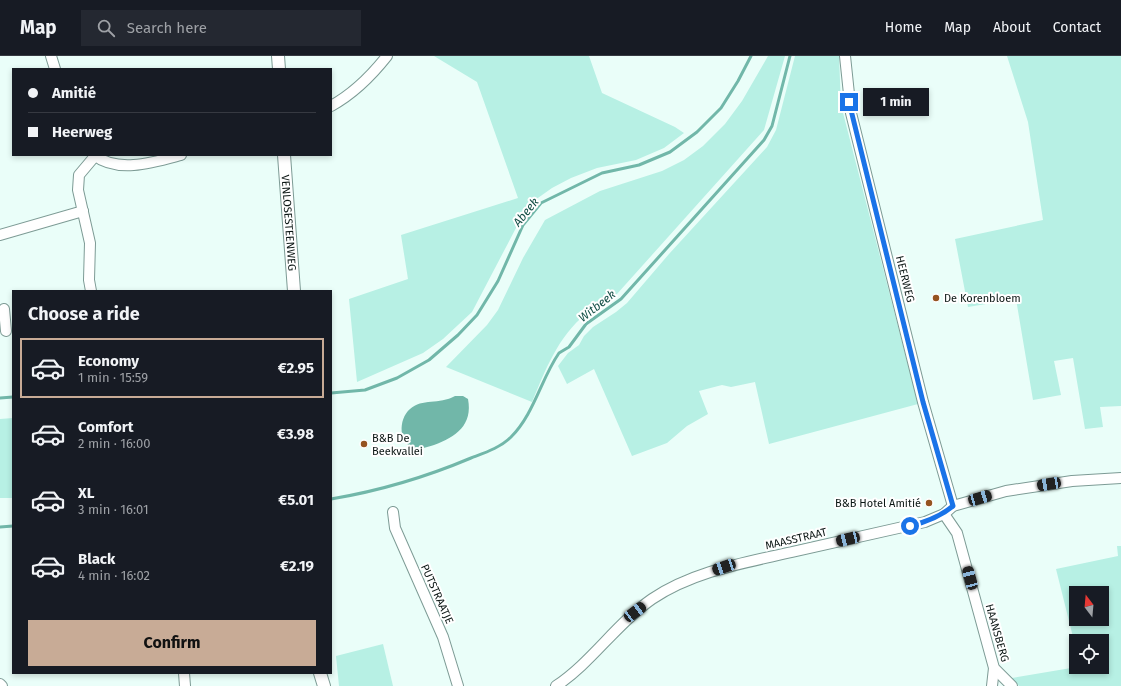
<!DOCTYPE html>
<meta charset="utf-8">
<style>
body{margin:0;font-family:"Fira Sans",sans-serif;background:#242831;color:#f1f3f6;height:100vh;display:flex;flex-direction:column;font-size:15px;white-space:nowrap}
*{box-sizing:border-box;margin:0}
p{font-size:13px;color:#9ea1a6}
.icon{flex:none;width:22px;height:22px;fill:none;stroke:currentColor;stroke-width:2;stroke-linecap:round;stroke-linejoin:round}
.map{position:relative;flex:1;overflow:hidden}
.panel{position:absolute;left:12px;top:234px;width:320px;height:384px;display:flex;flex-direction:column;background:#171b24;border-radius:0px;box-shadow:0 2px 6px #0003}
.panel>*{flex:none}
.guide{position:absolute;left:12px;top:12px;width:320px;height:88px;border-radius:0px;box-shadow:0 2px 6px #0003;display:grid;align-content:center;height:88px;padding:0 16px;background:#171b24}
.needle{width:26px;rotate:344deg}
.fabs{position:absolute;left:1069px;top:530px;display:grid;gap:8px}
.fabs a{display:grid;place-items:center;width:40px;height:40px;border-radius:0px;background:#171b24;box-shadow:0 2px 6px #0003;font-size:20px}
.end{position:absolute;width:18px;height:18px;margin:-9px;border:5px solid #1a73e8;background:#fff;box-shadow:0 0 0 2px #fff}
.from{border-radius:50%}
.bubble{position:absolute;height:28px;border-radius:0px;background:#171b24;box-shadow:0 2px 6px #0003;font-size:13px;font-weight:700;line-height:28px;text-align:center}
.car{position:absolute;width:12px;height:24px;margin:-12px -6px;border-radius:5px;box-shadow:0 0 3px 1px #0007;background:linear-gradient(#222 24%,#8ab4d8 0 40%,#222 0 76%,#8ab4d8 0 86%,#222 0)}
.guide b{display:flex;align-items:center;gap:14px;height:38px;font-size:15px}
.guide b+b{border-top:1px solid #363941}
.guide i{width:10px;height:10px;background:#f1f3f6}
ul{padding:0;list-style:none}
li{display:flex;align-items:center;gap:12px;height:60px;margin:0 8px 6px;padding:0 8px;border:2px solid transparent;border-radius:0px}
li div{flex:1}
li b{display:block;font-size:15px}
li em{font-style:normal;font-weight:700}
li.selected{border-color:#c8ab96}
li>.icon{width:36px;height:36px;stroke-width:1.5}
h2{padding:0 16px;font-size:18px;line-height:48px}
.action{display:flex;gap:8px;margin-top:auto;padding:8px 16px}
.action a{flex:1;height:46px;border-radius:0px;background:#c8ab96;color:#111;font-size:16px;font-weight:700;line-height:46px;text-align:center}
header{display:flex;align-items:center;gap:24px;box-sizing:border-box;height:56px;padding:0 20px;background:#171b24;border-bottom:1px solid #363941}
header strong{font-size:19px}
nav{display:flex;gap:22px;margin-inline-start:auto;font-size:14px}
.search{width:280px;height:36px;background:#242831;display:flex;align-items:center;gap:10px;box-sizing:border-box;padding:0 14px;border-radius:0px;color:#9ea1a6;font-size:15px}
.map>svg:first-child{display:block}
</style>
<header>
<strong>Map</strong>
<div class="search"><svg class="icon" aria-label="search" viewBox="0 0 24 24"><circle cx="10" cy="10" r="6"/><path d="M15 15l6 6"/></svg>Search here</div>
<nav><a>Home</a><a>Map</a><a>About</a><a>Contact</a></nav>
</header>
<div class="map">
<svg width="1121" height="630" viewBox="0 0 1121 630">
<rect width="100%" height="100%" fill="#eafef9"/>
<g fill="#b7f0e4" fill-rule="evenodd">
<path d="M 434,0 L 589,0 L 602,37 L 675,71 L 684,77 L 664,92 L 636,104 L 597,112 L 571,122 L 552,132 L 528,149 L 472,256 L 443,283 L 423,297 L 357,326 L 349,243 L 408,223 L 401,179 L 518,142 L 477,26 Z"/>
<path d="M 768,0 L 785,0 L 764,74 L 617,238 C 608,247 596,251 586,258 C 558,280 545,315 532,346 L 446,311 L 487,269 L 498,254 L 523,202 L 545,164 L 600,135 L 662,115 L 684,104 L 703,90 L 725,68 L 742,45 Z"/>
<path d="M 795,0 L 839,0 L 841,49 L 918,348 L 769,388 L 755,326 L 731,331 L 722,329 L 699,335 L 708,358 L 687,370 L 667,387 L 632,400 L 594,313 L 567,328 L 558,310 L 568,297 L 579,289 L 584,280 L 593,271 L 616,256 L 627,247 L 669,198 L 767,91 L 776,74 Z"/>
<path d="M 1007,0 L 1121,0 L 1121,350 L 1100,351 L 1103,371 L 1085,373 L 1073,302 L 1054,305 L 1061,339 L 1033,344 L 1016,243 L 968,251 L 955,183 L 1043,164 L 1028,66 Z"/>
<path d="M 13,362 L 13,442 L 0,442 L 0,363 Z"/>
<path d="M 1117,490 L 1121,490 L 1121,630 L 1019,630 L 1012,622 L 1077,611 L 1102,611 L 1102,585 L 1076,585 L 1076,593 L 1056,513 L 1118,500 ZM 1076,537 L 1102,537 L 1102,563 L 1076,563 Z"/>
<path d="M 383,588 L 393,630 L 339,630 L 336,600 Z"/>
</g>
<path fill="#71b7a9" d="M 455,340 L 463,340 L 468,343 C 473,369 456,381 434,389 C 429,390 422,394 416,392 C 398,389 398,363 410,353 C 422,342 439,349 455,340 Z"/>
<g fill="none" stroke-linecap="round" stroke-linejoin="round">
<g stroke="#71b7a9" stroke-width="3">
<path d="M 331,337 L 365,334 L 397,322 L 429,304 L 458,279 L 477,259 L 498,225 L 523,169 L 541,147 L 602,117 L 639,109 L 670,96 L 697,76 L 721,52 L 738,25 L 751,0"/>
<path d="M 0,342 L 13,341"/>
<path d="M 331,443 C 379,435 426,421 471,402 C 484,397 500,392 511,381 C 534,358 541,323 559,297 L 569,291 L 586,268 L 621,243 L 764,84 L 772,70 L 790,0"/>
<path d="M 0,471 L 13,470"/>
</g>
<g stroke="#7d9b95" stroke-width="12">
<g id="minor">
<path d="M 51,0 L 55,13"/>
<path d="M 845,0 L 851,57 L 923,346 L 953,450"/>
<path d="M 331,50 C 353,38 372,19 387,0"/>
<path d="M 94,99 C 118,118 155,106 181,99"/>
<path d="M 0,179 L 83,155"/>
<path d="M 91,235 L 89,224 L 90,187 L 78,134 L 79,119 L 95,100"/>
<path d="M 4,253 L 6,275"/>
<path d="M 393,456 L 395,472 L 443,581 L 458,630"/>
<path d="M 944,458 L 957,477 L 994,612 L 1012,630"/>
<path d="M 184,617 L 185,630"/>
<path d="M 0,628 L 2,630"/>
<path d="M 556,630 C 591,607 616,568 652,543 C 694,515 744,507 792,496 C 837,486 881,476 925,466 L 944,458 L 953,450 L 1006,435 L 1072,425 L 1121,422"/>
<path d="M 992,630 L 994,612"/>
</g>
</g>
<g stroke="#7d9b95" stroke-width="14">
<g id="major">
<path d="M 278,0 L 279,13"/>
<path id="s1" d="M 284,99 L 294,235"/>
<path d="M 320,617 L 324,630"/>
</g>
</g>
<use href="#minor" stroke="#fff" stroke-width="10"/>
<use href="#major" stroke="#fff" stroke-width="12"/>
</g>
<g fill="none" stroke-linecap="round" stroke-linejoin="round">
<path stroke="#1a73e8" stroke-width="5" d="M 849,46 L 923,346 L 953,450 C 940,461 926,466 910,470"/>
</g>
<g fill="#955321" stroke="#fff" stroke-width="1.5">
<circle cx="936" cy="242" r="4"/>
<circle cx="364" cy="388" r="4"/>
<circle cx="929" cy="447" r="4"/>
</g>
<g text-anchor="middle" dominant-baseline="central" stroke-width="4" stroke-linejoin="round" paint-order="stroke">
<g font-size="11" fill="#0b1614" stroke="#fff">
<text stroke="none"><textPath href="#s1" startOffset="68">VENLOSESTEENWEG</textPath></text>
<text transform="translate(905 223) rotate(76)">HEERWEG</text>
<text transform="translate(796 483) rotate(-13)">MAASSTRAAT</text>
<text transform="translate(437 538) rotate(66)">PUTSTRAATJE</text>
<text transform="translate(997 577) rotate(74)">HAANSBERG</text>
</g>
<g font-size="11" fill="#0b1614" stroke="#fff" text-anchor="start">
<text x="944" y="242">De Korenbloem</text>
<text x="372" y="382">B&amp;B De<tspan x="372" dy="13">Beekvallei</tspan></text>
<text x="921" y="447" text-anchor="end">B&amp;B Hotel Amitié</text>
</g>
<g font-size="12" font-style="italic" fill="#134f46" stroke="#fff">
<text transform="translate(526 156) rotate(-51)">Abeek</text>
<text transform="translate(597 250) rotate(-38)">Witbeek</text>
</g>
</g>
</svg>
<div class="fabs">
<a><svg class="needle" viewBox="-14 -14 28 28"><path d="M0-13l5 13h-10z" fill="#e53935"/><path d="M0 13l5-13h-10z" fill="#9ea1a6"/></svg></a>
<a><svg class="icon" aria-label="locate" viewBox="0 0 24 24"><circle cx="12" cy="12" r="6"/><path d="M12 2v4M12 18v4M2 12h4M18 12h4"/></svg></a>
</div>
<i class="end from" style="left:910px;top:470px"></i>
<i class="end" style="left:849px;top:46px"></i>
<div class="bubble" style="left:863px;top:32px;width:66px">1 min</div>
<i class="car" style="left:1049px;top:428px;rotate:261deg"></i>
<i class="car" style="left:980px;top:442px;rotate:74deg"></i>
<i class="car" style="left:848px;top:483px;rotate:257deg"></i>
<i class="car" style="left:724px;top:511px;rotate:251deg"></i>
<i class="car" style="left:970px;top:522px;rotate:345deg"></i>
<i class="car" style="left:635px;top:556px;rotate:53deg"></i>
<div class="guide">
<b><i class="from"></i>Amitié</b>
<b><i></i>Heerweg</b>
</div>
<section class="panel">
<h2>Choose a ride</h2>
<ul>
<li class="selected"><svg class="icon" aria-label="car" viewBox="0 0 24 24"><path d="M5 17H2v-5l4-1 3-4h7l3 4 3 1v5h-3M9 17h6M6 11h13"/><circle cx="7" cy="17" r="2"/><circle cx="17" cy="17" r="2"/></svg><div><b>Economy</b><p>1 min · 15:59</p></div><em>€2.95</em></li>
<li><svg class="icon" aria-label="car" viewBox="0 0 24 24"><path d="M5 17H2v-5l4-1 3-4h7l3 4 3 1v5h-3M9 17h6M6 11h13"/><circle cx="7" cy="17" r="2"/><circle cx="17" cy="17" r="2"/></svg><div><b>Comfort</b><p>2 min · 16:00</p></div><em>€3.98</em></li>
<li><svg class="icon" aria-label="car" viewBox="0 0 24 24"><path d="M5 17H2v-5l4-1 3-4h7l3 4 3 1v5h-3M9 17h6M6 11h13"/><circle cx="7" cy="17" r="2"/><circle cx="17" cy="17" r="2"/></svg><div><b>XL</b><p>3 min · 16:01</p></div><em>€5.01</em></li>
<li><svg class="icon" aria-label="car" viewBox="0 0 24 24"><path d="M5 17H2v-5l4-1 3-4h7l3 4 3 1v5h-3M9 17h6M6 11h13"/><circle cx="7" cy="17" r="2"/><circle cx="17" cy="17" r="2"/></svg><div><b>Black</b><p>4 min · 16:02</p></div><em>€2.19</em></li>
</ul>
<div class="action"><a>Confirm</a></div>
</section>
</div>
